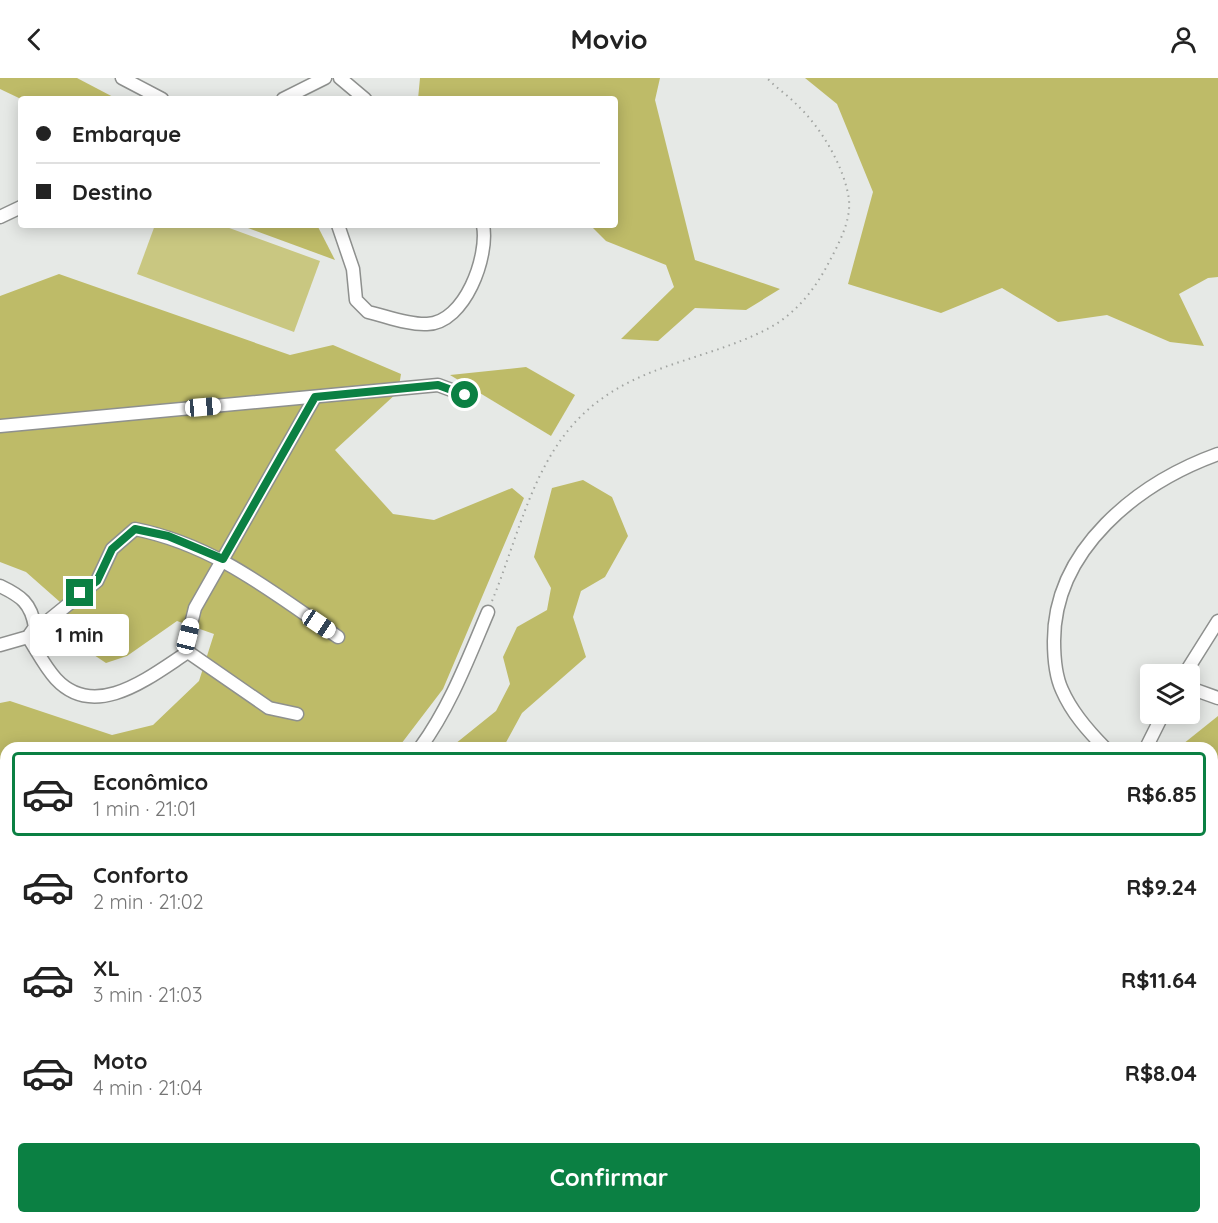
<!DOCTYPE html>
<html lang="pt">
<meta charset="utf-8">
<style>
body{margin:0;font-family:Quicksand,sans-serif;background:#f6f6f6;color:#222;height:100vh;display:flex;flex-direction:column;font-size:22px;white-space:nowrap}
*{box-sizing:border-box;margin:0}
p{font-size:20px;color:#767676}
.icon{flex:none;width:33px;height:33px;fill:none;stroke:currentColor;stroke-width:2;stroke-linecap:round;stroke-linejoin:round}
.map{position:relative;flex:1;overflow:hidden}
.drawer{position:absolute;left:0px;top:664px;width:1218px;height:482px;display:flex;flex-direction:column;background:#fff;border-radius:18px 18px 0 0;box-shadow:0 3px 15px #0003}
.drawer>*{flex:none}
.guide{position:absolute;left:18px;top:18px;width:600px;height:132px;border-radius:6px;box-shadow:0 3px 15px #0003;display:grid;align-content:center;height:132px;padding:0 18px;background:#fff}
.fabs{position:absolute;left:1140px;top:586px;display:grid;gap:12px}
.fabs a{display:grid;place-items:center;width:60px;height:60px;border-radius:6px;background:#fff;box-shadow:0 3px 15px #0003;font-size:30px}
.end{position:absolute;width:27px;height:27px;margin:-14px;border:8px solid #0b8043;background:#fff;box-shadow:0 0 0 3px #fff}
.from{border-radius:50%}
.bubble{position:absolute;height:42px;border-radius:6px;background:#fff;box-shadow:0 3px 15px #0003;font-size:20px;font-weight:700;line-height:42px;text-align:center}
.car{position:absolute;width:18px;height:36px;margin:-18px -9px;border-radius:8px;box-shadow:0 0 4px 2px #0007;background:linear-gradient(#fff 24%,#345 0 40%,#fff 0 76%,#345 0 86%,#fff 0)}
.guide b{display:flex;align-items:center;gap:21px;height:57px;font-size:22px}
.guide b+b{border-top:2px solid #e0e0e0}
.guide i{width:15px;height:15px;background:#222}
ul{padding:10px 0 0;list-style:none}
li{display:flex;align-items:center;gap:18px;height:84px;margin:0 12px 9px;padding:0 6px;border:3px solid transparent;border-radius:6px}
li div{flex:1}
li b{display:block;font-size:22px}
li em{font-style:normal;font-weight:700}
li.on{border-color:#0b8043}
li>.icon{width:54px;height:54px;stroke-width:1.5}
.cta{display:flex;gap:12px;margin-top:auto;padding:12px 18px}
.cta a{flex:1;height:69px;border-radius:6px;background:#0b8043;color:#fff;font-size:24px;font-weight:700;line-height:69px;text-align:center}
header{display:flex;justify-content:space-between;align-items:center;height:78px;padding:0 18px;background:#fff;font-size:27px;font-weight:700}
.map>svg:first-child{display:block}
</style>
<header><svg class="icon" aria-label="back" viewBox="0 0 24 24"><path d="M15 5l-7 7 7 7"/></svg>Movio<svg class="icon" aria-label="person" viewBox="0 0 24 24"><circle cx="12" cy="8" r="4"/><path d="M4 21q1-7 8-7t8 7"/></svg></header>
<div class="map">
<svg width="1218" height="1145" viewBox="0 0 1218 1145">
<rect width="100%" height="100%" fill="#e6e9e6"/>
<path fill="#c9c781" d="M 155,147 L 221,147 L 320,183 L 294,254 L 137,196 Z"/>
<g fill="#bebb68">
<path d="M 0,0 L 77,0 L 117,21 L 21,21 L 0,11 Z"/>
<path d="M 420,0 L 660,0 L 655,22 L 695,182 L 780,211 L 746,232 L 695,230 L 658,263 L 621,261 L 674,209 L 666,187 L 606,163 L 590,147 L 615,147 L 615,21 L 418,21 Z"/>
<path d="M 805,0 L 1218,0 L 1218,199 L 1208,200 L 1179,216 L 1204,268 L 1170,264 L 1107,237 L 1058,244 L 1002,210 L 941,235 L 848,206 L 873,114 L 837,26 Z"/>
<path d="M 240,147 L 317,147 L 335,182 Z"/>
<path d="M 59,196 L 290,277 L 333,267 L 401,296 L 398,314 L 335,372 L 393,436 L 434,442 L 512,410 L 524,420 L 443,611 L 398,670 L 6,670 L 6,1140 L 131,1140 L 125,1145 L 0,1145 L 0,625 L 10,623 L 112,657 L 153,647 L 199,603 L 214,556 L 177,543 L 127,578 L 106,585 L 76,565 L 60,524 L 26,494 L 0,484 L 0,218 Z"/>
<path d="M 526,289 L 575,317 L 551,358 L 450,297 Z"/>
<path d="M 583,402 L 612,419 L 628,458 L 605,499 L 581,513 L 573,539 L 586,579 L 522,635 L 503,670 L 450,670 L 496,633 L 510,606 L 503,579 L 517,549 L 547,532 L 551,510 L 534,479 L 552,410 Z"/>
<path d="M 1218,638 L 1218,1145 L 1023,1145 L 1013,1142 L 1212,1140 L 1212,670 L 1178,670 Z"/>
</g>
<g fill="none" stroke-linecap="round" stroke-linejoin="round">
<g stroke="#8e908e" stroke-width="15">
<g id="street">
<path d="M 122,0 L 162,21"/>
<path d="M 340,0 L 365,21"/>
<path d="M 283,21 L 325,0"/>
<path d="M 0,139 L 21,129"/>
<path d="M 338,147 L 353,191 L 356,222 L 368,234 C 386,238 408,247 427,246 C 465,245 489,178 483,147"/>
<path d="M 0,348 L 438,307 L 465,317"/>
<path d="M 0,508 C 21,518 31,525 35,549 L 30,556"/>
<path d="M 28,559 C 37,573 45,589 56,601 C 96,644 152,597 188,574"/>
<path d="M 0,567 L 28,559 L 97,503 L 112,471 L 135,451 C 215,467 272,514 338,559"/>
<path d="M 1184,597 L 1218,543"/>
<path d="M 1190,610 L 1218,620"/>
<path d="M 297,636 L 269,630 L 188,574 L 188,558 L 195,530 L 315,319"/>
<path d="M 420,670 C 450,629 468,581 488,534"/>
<path d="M 1105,670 C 1088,653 1072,635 1062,612 C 1055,597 1054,580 1054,563 C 1054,471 1138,405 1218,376"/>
<path d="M 1146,670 L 1163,636"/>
<path d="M 271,1140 L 273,1145"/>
<path d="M 403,1145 L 406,1140"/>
<path d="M 598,1145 L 600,1140"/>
</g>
</g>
<path stroke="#a2a5a2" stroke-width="2" stroke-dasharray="1.5 4.5" stroke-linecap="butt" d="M 492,523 C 521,453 535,369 600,322 C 651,284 716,279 771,249 C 796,235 815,211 828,186 C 838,167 851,144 849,122 C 845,90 821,49 797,27 C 788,17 776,10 767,0"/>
<use href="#street" stroke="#fff" stroke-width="12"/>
</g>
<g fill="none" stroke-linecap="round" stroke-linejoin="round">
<path stroke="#0b8043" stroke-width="8" d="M 80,515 L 97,503 L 112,471 L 135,451 L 168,458 L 223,481 L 315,319 L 438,307 L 465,317"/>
</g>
</svg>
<div class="fabs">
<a><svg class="icon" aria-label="layers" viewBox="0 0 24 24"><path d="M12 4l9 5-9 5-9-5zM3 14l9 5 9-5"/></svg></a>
</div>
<i class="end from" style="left:465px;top:317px"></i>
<i class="end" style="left:80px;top:515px"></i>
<div class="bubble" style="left:30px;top:536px;width:99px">1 min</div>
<i class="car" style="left:203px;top:329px;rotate:85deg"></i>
<i class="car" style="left:319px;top:546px;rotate:124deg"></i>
<i class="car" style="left:188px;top:558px;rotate:14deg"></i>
<div class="guide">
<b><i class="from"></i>Embarque</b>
<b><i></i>Destino</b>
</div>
<section class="drawer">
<ul>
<li class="on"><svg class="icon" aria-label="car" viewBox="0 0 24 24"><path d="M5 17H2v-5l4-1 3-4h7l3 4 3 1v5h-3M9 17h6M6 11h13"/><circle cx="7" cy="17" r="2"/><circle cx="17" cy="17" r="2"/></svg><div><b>Econômico</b><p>1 min · 21:01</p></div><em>R$6.85</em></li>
<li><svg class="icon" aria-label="car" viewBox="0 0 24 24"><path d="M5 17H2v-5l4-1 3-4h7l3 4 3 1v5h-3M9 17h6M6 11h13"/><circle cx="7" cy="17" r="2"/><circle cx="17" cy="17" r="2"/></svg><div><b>Conforto</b><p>2 min · 21:02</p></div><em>R$9.24</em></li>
<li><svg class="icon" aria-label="car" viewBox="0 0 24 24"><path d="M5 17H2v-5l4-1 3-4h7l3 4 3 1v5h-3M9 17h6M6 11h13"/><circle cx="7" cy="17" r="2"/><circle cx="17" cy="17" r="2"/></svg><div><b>XL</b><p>3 min · 21:03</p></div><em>R$11.64</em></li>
<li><svg class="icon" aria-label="car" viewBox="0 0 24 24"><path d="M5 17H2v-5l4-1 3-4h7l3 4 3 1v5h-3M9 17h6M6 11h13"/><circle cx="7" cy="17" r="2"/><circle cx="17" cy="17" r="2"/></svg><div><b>Moto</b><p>4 min · 21:04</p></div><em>R$8.04</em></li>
</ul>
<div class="cta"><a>Confirmar</a></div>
</section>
</div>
